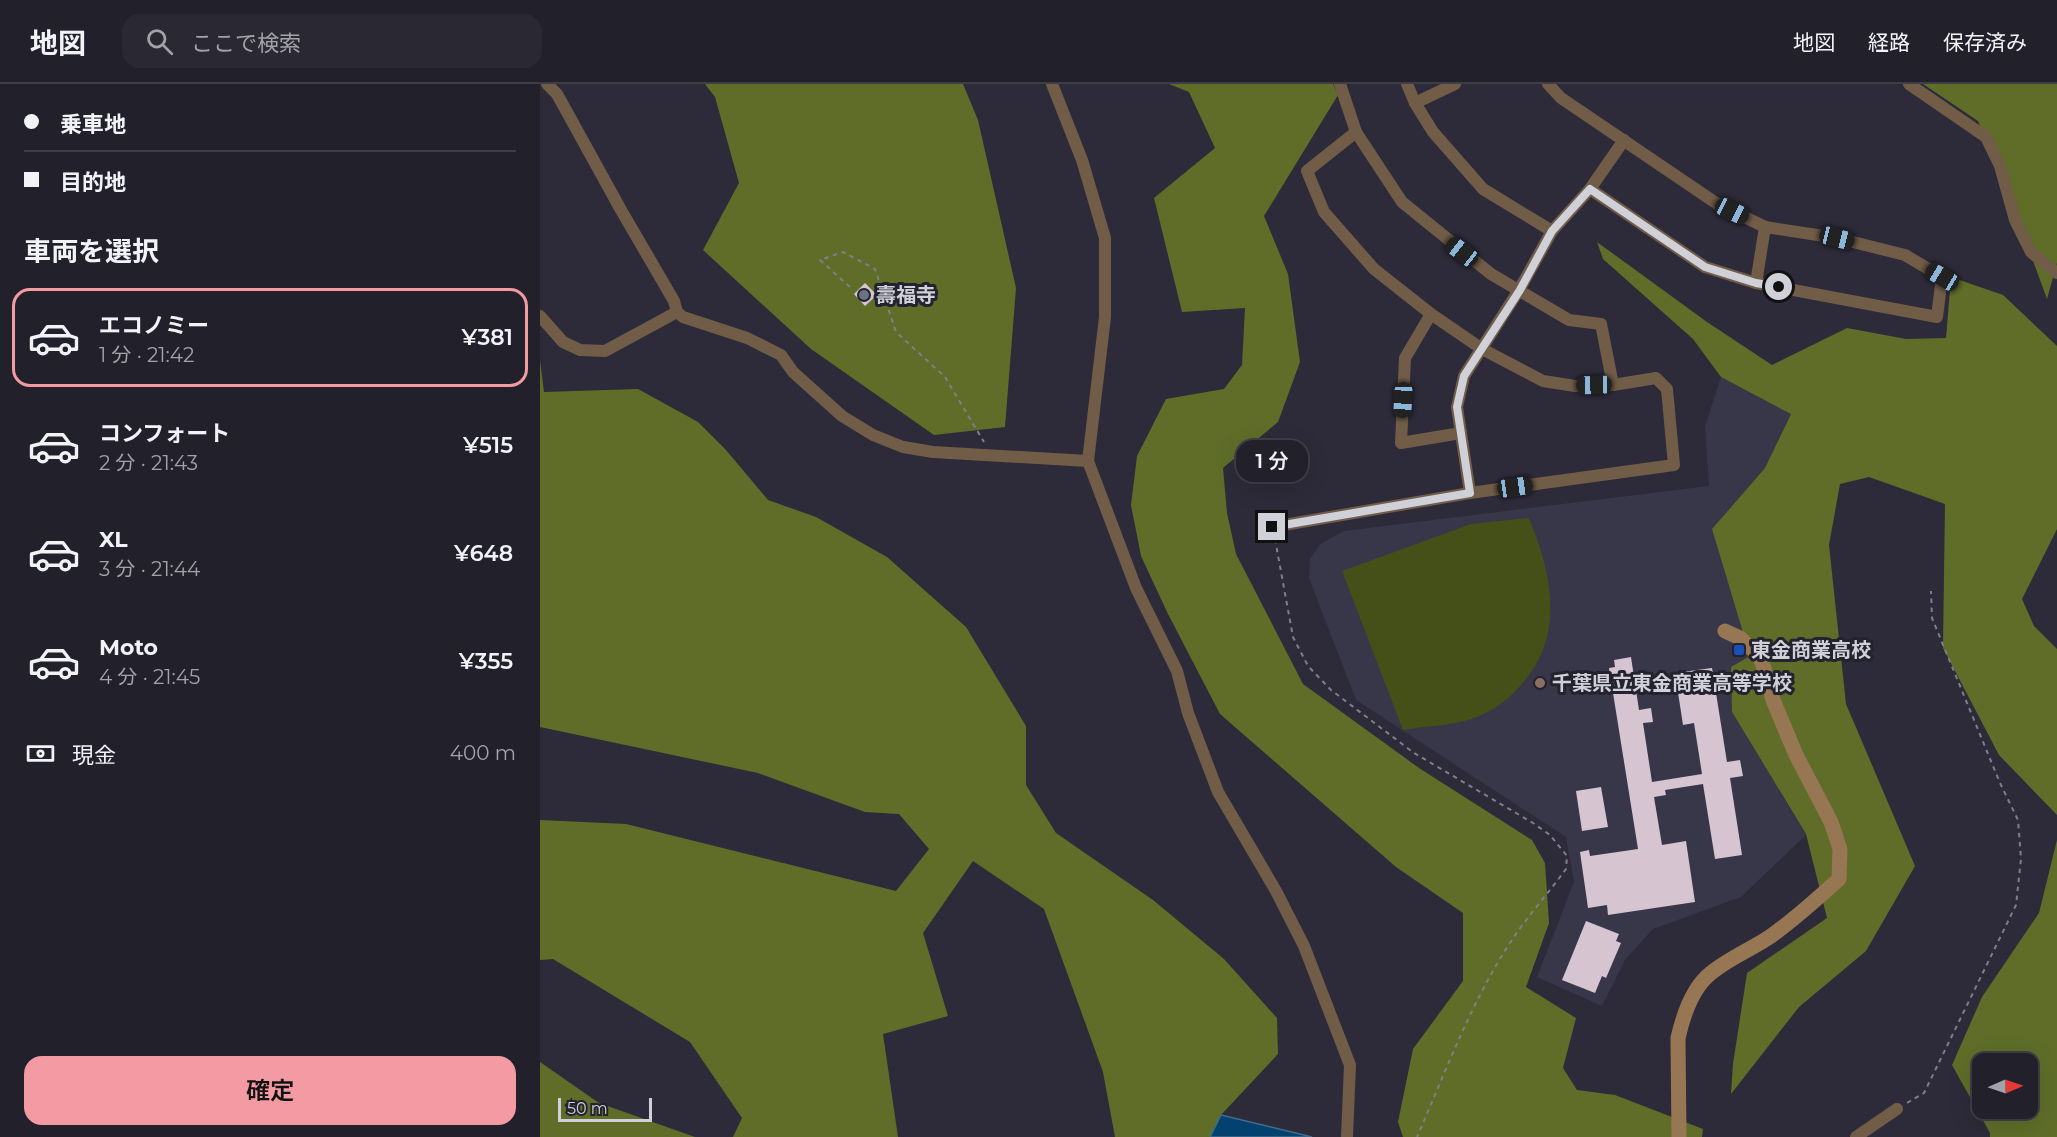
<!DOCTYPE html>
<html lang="ja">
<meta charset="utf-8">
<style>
body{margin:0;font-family:Montserrat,"Noto Sans JP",sans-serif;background:#2a2833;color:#f1f3f6;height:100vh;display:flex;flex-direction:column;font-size:22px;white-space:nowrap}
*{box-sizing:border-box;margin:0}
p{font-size:20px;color:#a2a3a9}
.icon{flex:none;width:33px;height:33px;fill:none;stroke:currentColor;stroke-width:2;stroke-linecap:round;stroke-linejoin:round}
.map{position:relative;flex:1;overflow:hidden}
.sheet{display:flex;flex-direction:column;background:#22202b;width:540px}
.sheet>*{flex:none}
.guide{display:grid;align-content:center;height:132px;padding:0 24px;background:#22202b}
.needle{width:39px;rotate:88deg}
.tools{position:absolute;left:1432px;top:969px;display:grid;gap:12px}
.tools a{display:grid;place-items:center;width:66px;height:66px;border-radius:12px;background:#22202b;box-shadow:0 6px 24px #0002,0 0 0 2px #3f3e47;font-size:30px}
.scale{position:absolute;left:18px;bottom:15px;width:94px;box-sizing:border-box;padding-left:6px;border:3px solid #d0d0d9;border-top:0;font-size:16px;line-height:21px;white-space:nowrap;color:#d0d0d9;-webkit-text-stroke:4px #23222f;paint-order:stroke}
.end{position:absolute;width:27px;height:27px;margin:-14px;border:8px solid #d0d0d9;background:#111;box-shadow:0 0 0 3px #111}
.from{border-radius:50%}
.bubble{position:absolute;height:42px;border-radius:18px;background:#22202b;box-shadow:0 6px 24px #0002,0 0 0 2px #3f3e47;font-size:20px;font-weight:600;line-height:42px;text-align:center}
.car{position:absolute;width:18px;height:36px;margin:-18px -9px;border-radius:8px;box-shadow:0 0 4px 2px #0007;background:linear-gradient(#222 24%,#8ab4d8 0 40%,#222 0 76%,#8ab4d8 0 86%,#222 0)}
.guide b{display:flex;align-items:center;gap:21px;height:57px;font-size:22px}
.guide b+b{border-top:2px solid #3f3e47}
.guide i{width:15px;height:15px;background:#f1f3f6}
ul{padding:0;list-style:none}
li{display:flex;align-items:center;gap:18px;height:99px;margin:0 12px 9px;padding:0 12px;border:3px solid transparent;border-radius:18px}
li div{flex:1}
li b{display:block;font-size:22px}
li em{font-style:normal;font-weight:600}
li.active{border-color:#f49aa2}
li>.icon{width:54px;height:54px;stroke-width:1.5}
h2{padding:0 24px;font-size:27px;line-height:72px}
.pay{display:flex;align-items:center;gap:15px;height:66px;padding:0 24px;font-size:22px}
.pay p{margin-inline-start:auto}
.cta{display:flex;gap:12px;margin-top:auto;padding:12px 24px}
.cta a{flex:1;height:69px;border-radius:18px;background:#f49aa2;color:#111;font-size:24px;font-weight:600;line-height:69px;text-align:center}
header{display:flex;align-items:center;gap:36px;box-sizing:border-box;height:84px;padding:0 30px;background:#22202b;border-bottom:2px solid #3f3e47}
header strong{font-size:28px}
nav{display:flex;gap:33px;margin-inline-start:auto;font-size:21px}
.search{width:420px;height:54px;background:#2a2833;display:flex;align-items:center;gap:15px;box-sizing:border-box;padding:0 21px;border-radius:18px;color:#a2a3a9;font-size:22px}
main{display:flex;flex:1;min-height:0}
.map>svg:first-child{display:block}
</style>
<header>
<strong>地図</strong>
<div class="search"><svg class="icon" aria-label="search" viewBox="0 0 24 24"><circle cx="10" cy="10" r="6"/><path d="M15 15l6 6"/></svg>ここで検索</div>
<nav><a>地図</a><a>経路</a><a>保存済み</a></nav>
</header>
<main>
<section class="sheet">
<div class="guide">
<b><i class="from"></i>乗車地</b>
<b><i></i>目的地</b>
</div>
<h2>車両を選択</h2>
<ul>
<li class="active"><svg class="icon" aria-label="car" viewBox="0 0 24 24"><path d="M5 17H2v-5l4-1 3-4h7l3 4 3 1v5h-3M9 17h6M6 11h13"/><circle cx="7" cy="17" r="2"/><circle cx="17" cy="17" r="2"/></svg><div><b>エコノミー</b><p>1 分 · 21:42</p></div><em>¥381</em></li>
<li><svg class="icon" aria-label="car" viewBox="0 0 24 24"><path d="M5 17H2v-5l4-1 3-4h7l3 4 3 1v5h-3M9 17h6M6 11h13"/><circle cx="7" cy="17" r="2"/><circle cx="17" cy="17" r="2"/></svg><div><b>コンフォート</b><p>2 分 · 21:43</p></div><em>¥515</em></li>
<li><svg class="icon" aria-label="car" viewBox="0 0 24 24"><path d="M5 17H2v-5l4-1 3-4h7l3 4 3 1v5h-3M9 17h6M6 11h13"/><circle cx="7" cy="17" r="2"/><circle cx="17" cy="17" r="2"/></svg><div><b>XL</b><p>3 分 · 21:44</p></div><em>¥648</em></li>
<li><svg class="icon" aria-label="car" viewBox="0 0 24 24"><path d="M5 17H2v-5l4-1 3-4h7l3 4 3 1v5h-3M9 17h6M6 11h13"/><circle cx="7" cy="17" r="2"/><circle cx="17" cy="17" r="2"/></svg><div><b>Moto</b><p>4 分 · 21:45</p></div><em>¥355</em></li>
</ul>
<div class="pay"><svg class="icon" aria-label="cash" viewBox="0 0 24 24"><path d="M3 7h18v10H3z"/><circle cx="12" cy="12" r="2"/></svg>現金<p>400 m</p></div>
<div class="cta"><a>確定</a></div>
</section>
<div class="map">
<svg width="1517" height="1053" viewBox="0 0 1517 1053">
<rect width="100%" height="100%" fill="#2d2b39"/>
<path fill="#383649" d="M 1181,293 L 1251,329 L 1225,384 L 1172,445 L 1210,572 L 1192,628 L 1266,751 L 1201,813 L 1113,845 L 1085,876 L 1062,922 L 997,893 L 1034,798 L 1026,753 L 816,616 L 769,494 L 770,475 L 780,460 L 804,447 L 1169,402 L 1165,342 Z"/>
<path fill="#455019" d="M 989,434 C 1012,491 1026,552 980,602 C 967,617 950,629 931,635 C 910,642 885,642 863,646 L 802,487 L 931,440 Z"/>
<g fill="#5f6d29" fill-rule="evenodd">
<path d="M 165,0 L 423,0 L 438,36 L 476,204 L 465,343 L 394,351 L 271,265 L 163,166 L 199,99 L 175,13 Z"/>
<path d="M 629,0 L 793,0 L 798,11 L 724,132 L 748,190 L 760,278 L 738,338 L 683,384 L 687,429 L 696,470 L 763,600 L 879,684 L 992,756 L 1005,779 L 1009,839 L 986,903 L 1036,934 L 1023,984 L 1037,1006 L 1075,1011 L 1163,1045 L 1162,1053 L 863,1053 L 858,1038 L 873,965 L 923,897 L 923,829 L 856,783 L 680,630 L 628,530 L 601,472 L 591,421 L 597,372 L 626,315 L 684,305 L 702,281 L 705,224 L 642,228 L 614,114 L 675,64 L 649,8 Z"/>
<path d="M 1383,0 L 1517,0 L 1517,179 L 1507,215 L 1474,124 L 1438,37 Z"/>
<path d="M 1057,158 L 1167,238 L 1232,281 L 1307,244 L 1366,255 L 1406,254 L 1411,193 L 1463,211 L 1517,262 L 1517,445 L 1482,515 L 1494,542 L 1517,565 L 1517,731 L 1459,671 L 1403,564 L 1405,420 L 1329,393 L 1300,400 L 1289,461 L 1306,620 L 1375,782 L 1326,867 L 1259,923 L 1191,1010 L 1193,980 L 1207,889 L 1287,834 L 1266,750 L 1192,628 L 1191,583 L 1210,572 L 1172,445 L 1225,384 L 1251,330 L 1181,293 L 1153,255 L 1063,175 Z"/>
<path d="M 0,276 L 4,308 L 98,305 L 158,338 L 186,366 L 228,416 L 276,433 L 347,473 L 426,543 L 486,642 L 486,701 L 516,749 L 613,816 L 684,875 L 737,934 L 738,970 L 681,1031 L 670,1053 L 575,1053 L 563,988 L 504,825 L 433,777 L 383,849 L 408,932 L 343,950 L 358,1053 L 193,1053 L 202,1034 L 150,958 L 13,875 L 0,876 L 0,736 L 86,740 L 356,807 L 389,765 L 359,730 L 325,728 L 218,689 L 0,643 Z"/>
<path d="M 1517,756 L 1517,1053 L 1450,1053 L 1450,1049 L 1412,981 L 1442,913 L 1499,829 ZM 1443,980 L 1488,980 L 1488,1024 L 1443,1024 Z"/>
<path d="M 0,978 L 59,1019 L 155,1053 L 0,1053 Z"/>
</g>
<path fill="#03426e" stroke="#406d8e" stroke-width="1.5" d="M 681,1031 L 772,1053 L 670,1053 Z"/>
<g fill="#d6c5d1">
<path d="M 325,199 L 337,211 L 325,222 L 314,210 Z"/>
<path d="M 1091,573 L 1099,626 L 1111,624 L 1113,638 L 1103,639 L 1112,698 L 1162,690 L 1154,639 L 1143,641 L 1135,589 L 1172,584 L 1187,678 L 1200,676 L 1203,692 L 1190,694 L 1202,771 L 1175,775 L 1163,700 L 1125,706 L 1126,711 L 1114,713 L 1122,761 L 1146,757 L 1155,818 L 1068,831 L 1067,821 L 1048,824 L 1040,768 L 1049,766 L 1050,772 L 1098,765 L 1069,584 L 1075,583 L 1074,576 Z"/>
<path d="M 1061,703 L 1068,743 L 1042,747 L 1036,707 Z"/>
<path d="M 1046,837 L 1079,850 L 1076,857 L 1081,859 L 1066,894 L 1062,892 L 1055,909 L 1022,896 Z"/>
</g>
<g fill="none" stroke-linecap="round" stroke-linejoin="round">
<g stroke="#7f7e89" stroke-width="2" stroke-dasharray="4.5 4.5" stroke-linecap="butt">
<path d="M 310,203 L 280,176 L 303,168 L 335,185 L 356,248 L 405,293 L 444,358"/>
<path d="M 735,455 L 753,553 L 768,582 L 791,606 L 874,669 L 993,739 L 1010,751 L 1027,772 L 1026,785 C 1007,811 985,835 968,862 C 930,921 905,989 877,1053"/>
<path d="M 1367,1019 L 1384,1009 L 1476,821 L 1481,775 L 1478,736 L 1460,699 L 1392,534 L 1391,507"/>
</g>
<g stroke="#715c47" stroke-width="12">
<path d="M 7,0 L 17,10 L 81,126 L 134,217 L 137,228 L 143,233 L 207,254 L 241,271 L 253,288 L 302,332 L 333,351 L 363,363 L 393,368 L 548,377"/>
<path d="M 512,0 L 542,76 L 565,154 L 565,233 L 548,377 L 596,504 L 637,587 L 648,629 L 678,708 L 736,807 L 764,862 L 810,981 L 807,1053"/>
<path d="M 800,0 L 816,48 L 862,118 L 951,190 L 1029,236 L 1061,240 L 1073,301"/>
<path d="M 867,0 L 875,19 L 893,48 L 943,105 L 1012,147"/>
<path d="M 1008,0 L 1021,14 L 1176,119 L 1225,143 L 1297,154 L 1365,171 L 1402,193 L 1397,233 L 1216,199 L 1165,183 L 1050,105"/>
<path d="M 1369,0 L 1446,53 L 1460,82 L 1475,136 L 1491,168 L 1517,189"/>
<path d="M 875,19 L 915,0"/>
<path d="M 1216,199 L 1225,143"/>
<path d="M 891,230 L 865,274 L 861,359 L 921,349"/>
<path d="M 0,232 L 23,258 L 40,266 L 65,267 L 137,228"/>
<path d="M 930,409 L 917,323 L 924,292 L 979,206 L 1012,147 L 1050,105 L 1084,56"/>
<path d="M 732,443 L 930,409 L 1134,381 L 1127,305 L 1116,294 L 1073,301 L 1035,302 L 1003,297 L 942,265 L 891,230 L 834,185 L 784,128 L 767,87 L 816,48"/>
<path d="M 1316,1053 L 1357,1025"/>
</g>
<path stroke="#977653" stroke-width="15" d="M 1139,1053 L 1138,954 C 1143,932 1153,903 1171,889 C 1189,874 1212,865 1231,852 C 1255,835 1277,815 1299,795 L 1300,765 L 1291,738 L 1256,671 L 1233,616 L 1222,578 L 1216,569 L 1200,554 L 1185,547"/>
</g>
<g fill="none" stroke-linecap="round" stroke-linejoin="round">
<path stroke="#d0d0d9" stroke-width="8" d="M 732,443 L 930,409 L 917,323 L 924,292 L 980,206 L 1012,147 L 1050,105 L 1165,183 L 1216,199 L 1239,203"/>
</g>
<circle fill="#6b7280" stroke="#23222f" stroke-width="2" cx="324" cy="211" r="6"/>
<rect fill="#1a4fb4" stroke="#23222f" stroke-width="2" x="1193" y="560" width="12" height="12" rx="3"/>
<circle fill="#8d6e63" stroke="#23222f" stroke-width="2" cx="1000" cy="599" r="6"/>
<g text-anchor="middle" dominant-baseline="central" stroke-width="6" stroke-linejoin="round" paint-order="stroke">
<g font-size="20" font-weight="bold" fill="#d0d0d9" stroke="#23222f" text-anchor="start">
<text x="336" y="211">壽福寺</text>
<text x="1211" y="566">東金商業高校</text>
<text x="1012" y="599">千葉県立東金商業高等学校</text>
</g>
</g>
</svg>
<div class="tools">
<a><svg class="needle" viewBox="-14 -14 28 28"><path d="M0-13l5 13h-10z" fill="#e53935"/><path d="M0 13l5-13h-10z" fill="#a2a3a9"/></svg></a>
</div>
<div class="scale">50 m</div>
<i class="end from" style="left:1239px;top:203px"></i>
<i class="end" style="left:732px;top:443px"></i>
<div class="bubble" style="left:696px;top:356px;width:72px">1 分</div>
<i class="car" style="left:1192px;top:127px;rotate:116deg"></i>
<i class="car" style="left:1297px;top:154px;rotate:104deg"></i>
<i class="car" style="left:922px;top:168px;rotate:308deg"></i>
<i class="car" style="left:1402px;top:193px;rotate:301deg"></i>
<i class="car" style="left:1054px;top:301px;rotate:269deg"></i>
<i class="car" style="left:863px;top:316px;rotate:183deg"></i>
<i class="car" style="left:975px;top:403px;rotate:82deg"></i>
</div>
</main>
